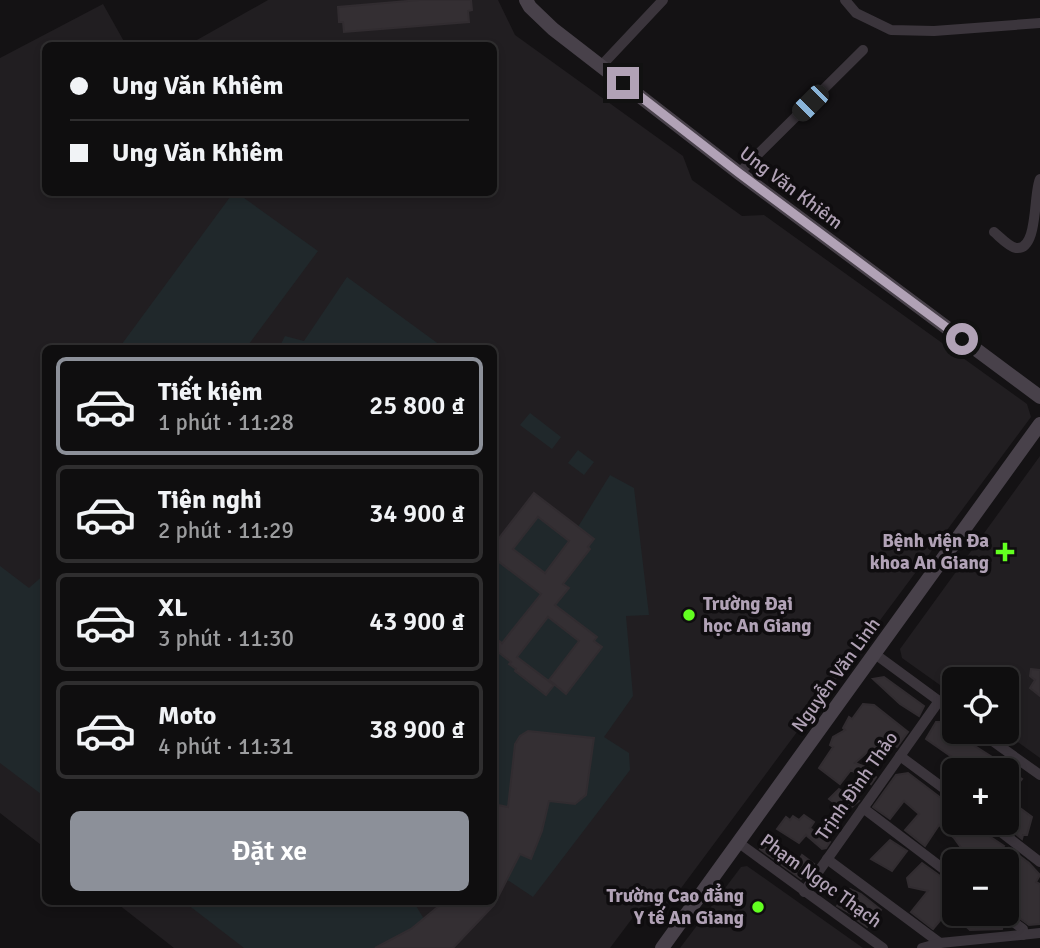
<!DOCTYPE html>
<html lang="vi">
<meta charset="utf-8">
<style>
body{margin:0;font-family:Signika,sans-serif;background:#1d1c1d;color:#f1f3f6;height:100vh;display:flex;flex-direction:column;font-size:26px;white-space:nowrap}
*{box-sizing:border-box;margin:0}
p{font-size:23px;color:#9b9c9e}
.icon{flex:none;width:38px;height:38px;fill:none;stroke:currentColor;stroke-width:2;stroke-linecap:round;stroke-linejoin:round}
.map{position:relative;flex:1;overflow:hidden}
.side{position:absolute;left:42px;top:345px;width:455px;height:560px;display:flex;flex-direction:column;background:#0f0e0f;border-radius:10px;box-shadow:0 4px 10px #0003,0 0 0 2px #2f2e2f}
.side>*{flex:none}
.guide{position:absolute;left:42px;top:42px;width:455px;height:154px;border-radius:10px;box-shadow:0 4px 10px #0003,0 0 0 2px #2f2e2f;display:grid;align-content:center;height:154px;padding:0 28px;background:#0f0e0f}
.controls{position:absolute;left:942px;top:667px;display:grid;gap:14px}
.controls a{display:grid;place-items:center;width:77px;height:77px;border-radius:10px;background:#0f0e0f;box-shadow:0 4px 10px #0003,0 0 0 2px #2f2e2f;font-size:35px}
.end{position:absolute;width:32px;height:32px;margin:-16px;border:9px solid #b1a2b6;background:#111;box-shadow:0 0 0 4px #111}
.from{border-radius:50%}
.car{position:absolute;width:21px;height:42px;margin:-21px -10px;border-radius:9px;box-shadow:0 0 5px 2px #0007;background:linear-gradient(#222 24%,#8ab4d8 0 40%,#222 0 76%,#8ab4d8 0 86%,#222 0)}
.guide b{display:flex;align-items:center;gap:24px;height:66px;font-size:26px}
.guide b+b{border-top:2px solid #2f2e2f}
.guide i{width:18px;height:18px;background:#f1f3f6}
ul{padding:12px 0 0;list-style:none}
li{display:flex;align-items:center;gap:21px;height:98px;margin:0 14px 10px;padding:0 14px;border:4px solid #2f2e2f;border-radius:10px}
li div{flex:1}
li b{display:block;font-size:26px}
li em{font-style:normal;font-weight:600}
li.on{border-color:#8c9099}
li>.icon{width:63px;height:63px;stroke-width:1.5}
.button{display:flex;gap:14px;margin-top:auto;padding:14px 28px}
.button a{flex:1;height:80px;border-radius:10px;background:#8c9099;color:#fff;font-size:28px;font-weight:600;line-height:80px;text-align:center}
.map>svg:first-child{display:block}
</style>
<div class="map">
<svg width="1040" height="948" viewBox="0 0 1040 948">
<rect width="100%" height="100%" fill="#141214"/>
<g fill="#211e21">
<path d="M 268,0 L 498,0 L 515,35 L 683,156 L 692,180 L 742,216 L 764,215 L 1027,404 L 1031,417 L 670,903 L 640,908 L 610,948 L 174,948 L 114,901 L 494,901 L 494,348 L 46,348 L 45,848 L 0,813 L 0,58 L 103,4 L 126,45 L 46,46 L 46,192 L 494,192 L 494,46 L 188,45 Z"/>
<path d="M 1040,456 L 1040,758 L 1004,732 L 1006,732 L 1006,679 L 954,679 L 954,695 L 902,658 L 900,649 Z"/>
<path d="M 747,866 L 863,948 L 680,948 L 741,867 Z"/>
</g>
<g fill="#20282b">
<path d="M 233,193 L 237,193 L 318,251 L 246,348 L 119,348 Z"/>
<path d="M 347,277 L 444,348 L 279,348 L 285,336 L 304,341 Z"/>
<path d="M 530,413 L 561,437 L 552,449 L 520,425 Z"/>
<path d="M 578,450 L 594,462 L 584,475 L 568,463 Z"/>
<path d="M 610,475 L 634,488 L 649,615 L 626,616 L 633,696 L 604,737 L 629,753 L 630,770 L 533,897 L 494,871 L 494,543 L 530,503 L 573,535 Z"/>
<path d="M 0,566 L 29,588 L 45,574 L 45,797 L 0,763 Z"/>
<path d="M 183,901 L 413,901 L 442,948 L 244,948 Z"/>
</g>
<g fill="#342f33" stroke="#312c30" stroke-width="2" fill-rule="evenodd">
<path d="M 419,0 L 471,0 L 472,10 L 468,11 L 469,22 L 344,32 L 343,22 L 339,22 L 338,7 Z"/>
<path d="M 534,493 L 594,539 L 588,547 L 590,549 L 563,584 L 569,588 L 555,605 L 597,637 L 594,641 L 602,647 L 566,694 L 549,680 L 579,641 L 548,617 L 517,657 L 554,685 L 546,695 L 515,671 L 516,669 L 509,664 L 511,662 L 494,649 L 494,637 L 502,643 L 541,594 L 499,562 L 494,570 L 494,534 L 499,538 ZM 538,517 L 569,541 L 545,573 L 513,549 Z"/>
<path d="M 1031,669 L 1040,670 L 1040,696 L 1030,688 L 1035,680 L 1030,676 Z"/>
<path d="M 884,677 L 924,706 L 919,716 L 900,704 L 873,679 Z"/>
<path d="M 863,704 L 874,705 L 908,732 L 897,747 L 892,744 L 884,758 L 871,749 L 855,763 L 866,767 L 876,777 L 871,784 L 851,770 L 840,784 L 819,768 L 833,747 L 830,745 L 833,737 L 845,730 L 843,728 L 849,717 L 852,719 Z"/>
<path d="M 936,722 L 946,722 L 954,728 L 954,732 L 958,732 L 968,739 L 967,741 L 1003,764 L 1002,765 L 1009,770 L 958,770 L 962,764 L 926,739 Z"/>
<path d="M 528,731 L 594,738 L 586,795 L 575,804 L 549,801 L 542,831 L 531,859 L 520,854 L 494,905 L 453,948 L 375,948 L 411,929 L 445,901 L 494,901 L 494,821 L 498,805 L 508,807 L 515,744 L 520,736 Z"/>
<path d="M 908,773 L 954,808 L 954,822 L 968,822 L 1004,846 L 992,861 L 975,861 L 986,848 L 962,849 L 954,838 L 939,825 L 925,846 L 905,830 L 919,814 L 904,801 L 890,819 L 873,807 L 896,775 Z"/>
<path d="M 1014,774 L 1022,779 L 1006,799 L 1006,783 Z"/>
<path d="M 839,789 L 859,801 L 846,812 L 829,799 Z"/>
<path d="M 1016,805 L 1032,817 L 1027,835 L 1023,835 L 1022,839 L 1002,823 L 1006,822 L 1006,818 Z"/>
<path d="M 804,815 L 814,822 L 810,828 L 830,842 L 826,848 L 822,849 L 806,835 L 799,843 L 777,829 L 786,817 L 790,820 L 793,816 L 799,820 Z"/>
<path d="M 890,840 L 907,851 L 892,871 L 871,859 Z"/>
<path d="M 765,842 L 797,863 L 802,855 L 814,864 L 801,879 L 760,849 Z"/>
<path d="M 1009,848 L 1029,863 L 1040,875 L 1036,882 L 1040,884 L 1040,924 L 1029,925 L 1006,908 L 1006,852 Z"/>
<path d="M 922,863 L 954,886 L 954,916 L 947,912 L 933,929 L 911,912 L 928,891 L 909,887 L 907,878 Z"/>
<path d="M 850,889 L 861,894 L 881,910 L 867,927 L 857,920 L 858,918 L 837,906 Z"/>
<path d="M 968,914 L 990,914 L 1003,925 L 1002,929 L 970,930 L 961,922 Z"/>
</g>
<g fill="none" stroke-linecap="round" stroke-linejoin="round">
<g stroke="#3b353c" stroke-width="10">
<path d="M 845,0 L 856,13 L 891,30 L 934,31 L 1040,23"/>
<path d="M 601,66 L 663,0"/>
<path d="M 739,173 L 863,50"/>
<path d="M 994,232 C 1000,237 1009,247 1016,248 C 1039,251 1033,192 1040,179"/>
<path d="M 875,654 L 954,712"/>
<path d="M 980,732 L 1040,775"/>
<path d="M 900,756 L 954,796"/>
<path d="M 863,808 L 954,877"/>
<path d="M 988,822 L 1040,862"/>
<path d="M 739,843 L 883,948"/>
<path d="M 827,859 L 940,943"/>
<path d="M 804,892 L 939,701"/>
<path d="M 1002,914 L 1023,929 L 1023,935"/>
<path d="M 922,948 L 940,943 L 1040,933"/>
</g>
<g stroke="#48414a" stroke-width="14">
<path d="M 526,0 L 530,7 L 553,29 L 739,173 L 1040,397"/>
<path d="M 662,948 L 1040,424"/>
</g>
</g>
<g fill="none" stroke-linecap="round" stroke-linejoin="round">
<path stroke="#b1a2b6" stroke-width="9" d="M 623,83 L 739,173 L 962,339"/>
</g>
<g fill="#62ff20" stroke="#0f0d0f" stroke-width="2.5">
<path d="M1001.5 541.5h7v7h7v7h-7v7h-7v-7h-7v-7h7z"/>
<circle cx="689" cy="615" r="7"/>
<circle cx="758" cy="907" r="7"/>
</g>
<g text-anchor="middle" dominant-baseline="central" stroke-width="7" stroke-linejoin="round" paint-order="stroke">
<g font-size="19" fill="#b1a2b6" stroke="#0f0d0f">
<text transform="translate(791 188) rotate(37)">Ung Văn Khiêm</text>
<text transform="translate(836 675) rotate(-54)">Nguyễn Văn Linh</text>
<text transform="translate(857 786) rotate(-55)">Trịnh Đình Thảo</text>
<text transform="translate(821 881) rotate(36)">Phạm Ngọc Thạch</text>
</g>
<g font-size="19" font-weight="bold" fill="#b1a2b6" stroke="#0f0d0f" text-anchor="end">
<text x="989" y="541">Bệnh viện Đa<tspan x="989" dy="22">khoa An Giang</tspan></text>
<text x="703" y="604" text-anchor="start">Trường Đại<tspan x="703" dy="22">học An Giang</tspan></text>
<text x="744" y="896">Trường Cao đẳng<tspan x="744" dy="22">Y tế An Giang</tspan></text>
</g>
</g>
</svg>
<div class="controls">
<a><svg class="icon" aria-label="locate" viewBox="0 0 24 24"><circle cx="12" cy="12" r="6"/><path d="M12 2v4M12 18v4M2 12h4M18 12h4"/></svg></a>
<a>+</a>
<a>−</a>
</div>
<i class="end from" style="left:962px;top:339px"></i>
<i class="end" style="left:623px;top:83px"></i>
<i class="car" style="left:810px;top:103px;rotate:225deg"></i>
<div class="guide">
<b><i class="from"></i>Ung Văn Khiêm</b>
<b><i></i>Ung Văn Khiêm</b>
</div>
<section class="side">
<ul>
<li class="on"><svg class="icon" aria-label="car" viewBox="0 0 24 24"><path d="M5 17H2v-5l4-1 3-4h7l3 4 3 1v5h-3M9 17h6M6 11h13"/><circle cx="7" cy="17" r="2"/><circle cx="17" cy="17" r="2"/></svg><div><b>Tiết kiệm</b><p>1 phút · 11:28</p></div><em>25 800 ₫</em></li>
<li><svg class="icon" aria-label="car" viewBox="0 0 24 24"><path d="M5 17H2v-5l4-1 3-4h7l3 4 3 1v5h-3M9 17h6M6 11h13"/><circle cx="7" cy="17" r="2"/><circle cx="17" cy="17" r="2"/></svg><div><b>Tiện nghi</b><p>2 phút · 11:29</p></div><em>34 900 ₫</em></li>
<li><svg class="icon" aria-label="car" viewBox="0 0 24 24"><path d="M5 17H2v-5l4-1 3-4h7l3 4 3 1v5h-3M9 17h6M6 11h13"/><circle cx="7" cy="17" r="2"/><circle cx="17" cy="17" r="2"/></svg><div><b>XL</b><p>3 phút · 11:30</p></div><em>43 900 ₫</em></li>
<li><svg class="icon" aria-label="car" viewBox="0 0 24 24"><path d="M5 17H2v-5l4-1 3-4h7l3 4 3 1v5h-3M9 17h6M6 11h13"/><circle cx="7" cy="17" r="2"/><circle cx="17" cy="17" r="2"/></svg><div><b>Moto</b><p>4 phút · 11:31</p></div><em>38 900 ₫</em></li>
</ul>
<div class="button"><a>Đặt xe</a></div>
</section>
</div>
